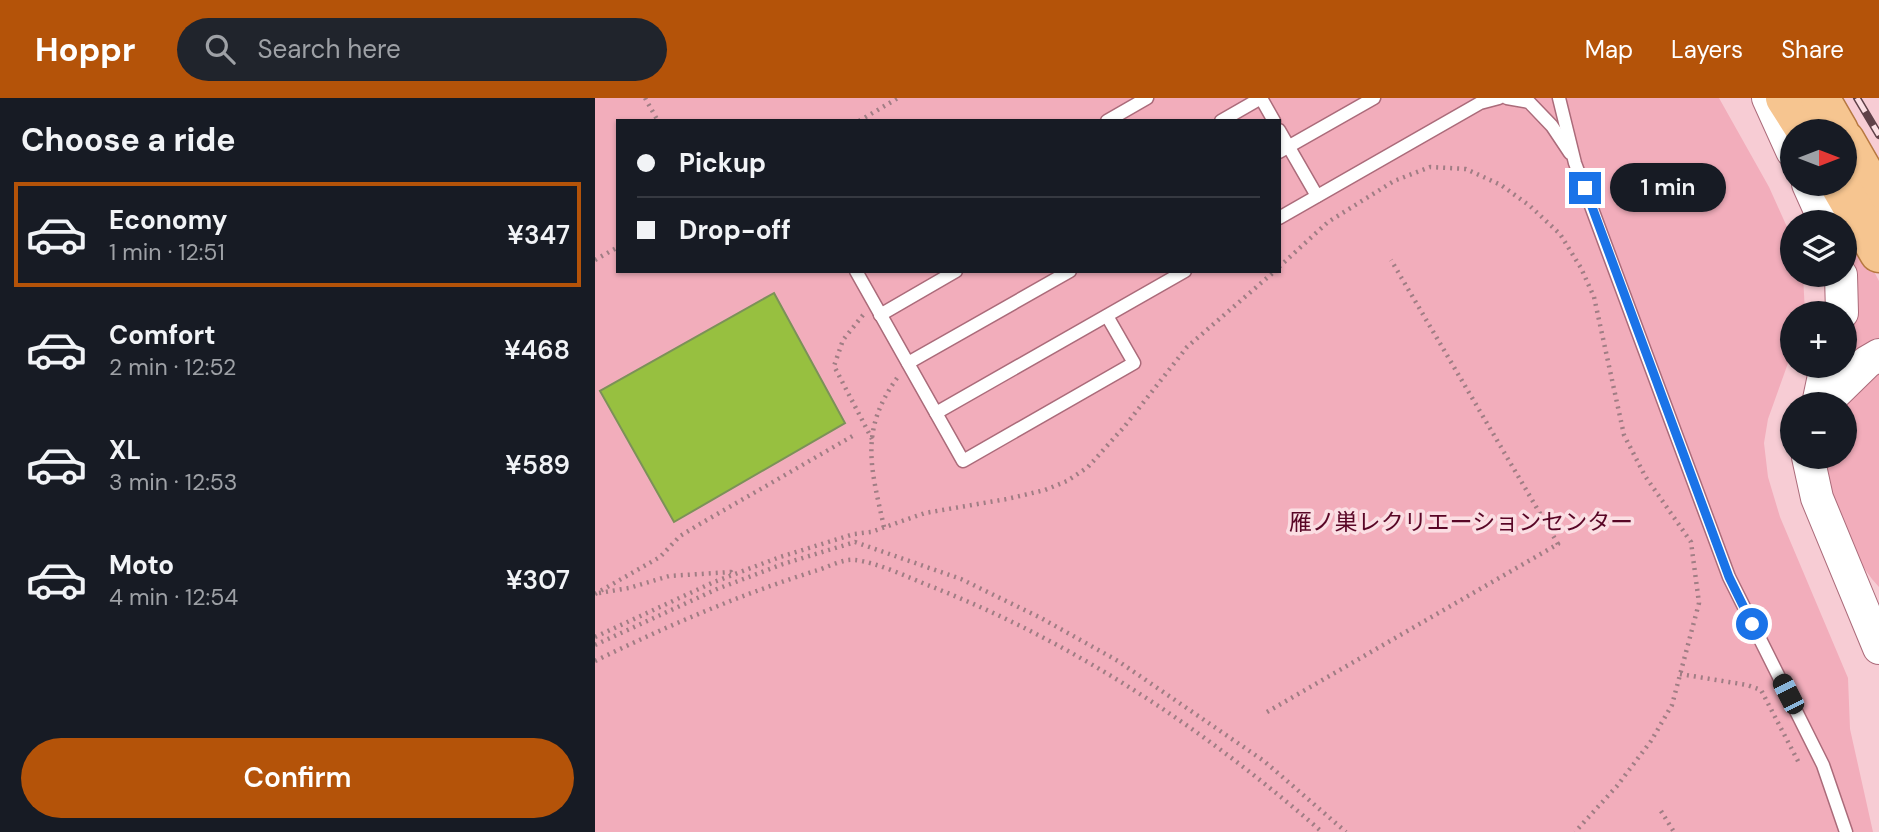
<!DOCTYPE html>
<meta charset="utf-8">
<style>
body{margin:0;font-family:"DM Sans","Noto Sans JP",sans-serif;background:#20242c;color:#f1f3f6;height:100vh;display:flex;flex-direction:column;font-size:26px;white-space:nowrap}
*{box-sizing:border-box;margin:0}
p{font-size:23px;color:#9ea1a6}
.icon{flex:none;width:38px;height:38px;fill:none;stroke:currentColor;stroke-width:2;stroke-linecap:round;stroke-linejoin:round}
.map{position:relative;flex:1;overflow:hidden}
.panel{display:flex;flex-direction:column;background:#171b24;width:595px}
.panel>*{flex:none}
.top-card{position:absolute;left:21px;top:21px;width:665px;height:154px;border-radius:0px;box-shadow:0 2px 5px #0004;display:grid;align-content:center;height:154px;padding:0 21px;background:#171b24}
.needle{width:46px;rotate:90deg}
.controls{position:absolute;left:1185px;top:21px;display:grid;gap:14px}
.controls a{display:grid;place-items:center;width:77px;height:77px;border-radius:50%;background:#171b24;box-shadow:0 2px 5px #0004;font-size:35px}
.end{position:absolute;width:32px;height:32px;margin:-16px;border:9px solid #1a73e8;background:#fff;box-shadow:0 0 0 4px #fff}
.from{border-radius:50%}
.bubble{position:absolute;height:49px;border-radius:24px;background:#171b24;box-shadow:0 2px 5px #0004;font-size:23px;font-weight:600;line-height:49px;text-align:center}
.car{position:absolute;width:21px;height:42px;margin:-21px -10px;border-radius:9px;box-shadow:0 0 5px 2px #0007;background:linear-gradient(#222 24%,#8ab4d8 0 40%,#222 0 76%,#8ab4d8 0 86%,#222 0)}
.top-card b{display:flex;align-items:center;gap:24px;height:66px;font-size:26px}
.top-card b+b{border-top:2px solid #363941}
.top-card i{width:18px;height:18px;background:#f1f3f6}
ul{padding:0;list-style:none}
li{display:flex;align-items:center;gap:21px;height:105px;margin:0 14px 10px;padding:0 7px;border:4px solid transparent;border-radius:0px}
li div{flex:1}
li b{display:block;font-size:26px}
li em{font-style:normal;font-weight:600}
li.active{border-color:#b45309}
li>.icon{width:63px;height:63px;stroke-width:1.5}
h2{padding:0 21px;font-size:32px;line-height:84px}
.button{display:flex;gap:14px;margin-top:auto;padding:14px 21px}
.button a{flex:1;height:80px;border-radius:42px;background:#b45309;color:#fff;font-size:28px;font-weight:600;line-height:80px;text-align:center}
header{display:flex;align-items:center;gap:42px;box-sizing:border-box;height:98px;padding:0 35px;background:#b45309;color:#fff}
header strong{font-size:33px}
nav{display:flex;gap:38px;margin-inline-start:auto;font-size:24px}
.search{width:490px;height:63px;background:#20242c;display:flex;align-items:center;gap:18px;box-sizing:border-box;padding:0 24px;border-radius:38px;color:#9ea1a6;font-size:26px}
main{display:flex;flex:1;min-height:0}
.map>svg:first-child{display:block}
</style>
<header>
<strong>Hoppr</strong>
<div class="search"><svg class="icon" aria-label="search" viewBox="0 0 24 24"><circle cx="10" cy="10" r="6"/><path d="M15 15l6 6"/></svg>Search here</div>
<nav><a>Map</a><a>Layers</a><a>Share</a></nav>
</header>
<main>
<section class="panel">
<h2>Choose a ride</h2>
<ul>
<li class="active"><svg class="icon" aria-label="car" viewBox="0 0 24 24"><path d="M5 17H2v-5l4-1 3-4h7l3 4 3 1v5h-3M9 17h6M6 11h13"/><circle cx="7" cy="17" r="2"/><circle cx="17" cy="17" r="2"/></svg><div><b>Economy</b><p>1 min · 12:51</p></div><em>¥347</em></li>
<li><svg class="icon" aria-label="car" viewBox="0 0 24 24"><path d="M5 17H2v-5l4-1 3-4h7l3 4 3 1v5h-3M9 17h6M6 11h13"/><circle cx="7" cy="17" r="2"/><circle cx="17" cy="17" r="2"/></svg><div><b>Comfort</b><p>2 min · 12:52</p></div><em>¥468</em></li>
<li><svg class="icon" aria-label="car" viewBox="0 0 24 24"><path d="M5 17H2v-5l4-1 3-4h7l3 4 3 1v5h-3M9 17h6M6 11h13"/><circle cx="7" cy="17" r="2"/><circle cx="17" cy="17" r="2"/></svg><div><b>XL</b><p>3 min · 12:53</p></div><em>¥589</em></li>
<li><svg class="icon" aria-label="car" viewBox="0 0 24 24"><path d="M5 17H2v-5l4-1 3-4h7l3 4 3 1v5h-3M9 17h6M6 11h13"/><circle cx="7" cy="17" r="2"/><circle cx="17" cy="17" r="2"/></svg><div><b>Moto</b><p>4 min · 12:54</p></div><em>¥307</em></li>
</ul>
<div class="button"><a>Confirm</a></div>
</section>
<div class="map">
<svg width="1284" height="734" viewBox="0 0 1284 734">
<rect width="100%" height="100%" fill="#f7ccd4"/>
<g fill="#f2adbb" fill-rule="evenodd">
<path d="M 0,0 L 1124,0 L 1174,89 L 1197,140 L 1197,177 L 1208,177 L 1210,215 L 1197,215 L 1197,254 L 1173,321 L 1169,345 L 1173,379 L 1185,419 L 1253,580 L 1255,631 L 1278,734 L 0,734 ZM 23,23 L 684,23 L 684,173 L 23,173 Z"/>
<path d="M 1250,124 L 1259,135 L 1284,183 L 1284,244 L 1250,268 L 1250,248 L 1256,227 L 1255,167 L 1250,151 Z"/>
<path d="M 1284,269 L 1284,489 C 1254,457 1237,405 1231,362 L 1232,359 L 1250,359 L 1250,306 Z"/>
</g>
<path fill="#97c040" stroke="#7c9158" stroke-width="2" d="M 179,195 L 250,325 L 79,424 L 5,293 Z"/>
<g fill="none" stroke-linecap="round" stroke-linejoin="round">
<g stroke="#ab6b7a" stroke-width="15">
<g id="service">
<path d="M 666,0 L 679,23"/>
<path d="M 912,0 L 934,4 L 957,28 L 975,55"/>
<path d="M 964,0 L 980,65 L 1134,479 L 1228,667 L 1251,734"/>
<path d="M 512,23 L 552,0"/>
<path d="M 626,23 L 666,0"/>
<path d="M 684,32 L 722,98"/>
<path d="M 684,54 L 779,0"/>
<path d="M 684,120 L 885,5 L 904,0"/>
<path d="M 261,173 L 368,363 L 539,265 L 512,218"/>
<path d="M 285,217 L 361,173"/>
<path d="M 313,265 L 475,173"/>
<path d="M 341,315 L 590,173"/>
</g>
</g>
<g stroke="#ab6b7a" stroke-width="34">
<g id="tertiary">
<path d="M 1173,0 L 1197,53"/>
<path d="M 1213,86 L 1230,124"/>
<path d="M 1246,177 L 1247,215"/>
<path d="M 1223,306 L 1231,268"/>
<path d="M 1229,306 L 1272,264 L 1284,257"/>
<path d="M 1213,359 L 1222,400 L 1284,550"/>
</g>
</g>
<g stroke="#b77840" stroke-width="41">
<g id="primary">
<path d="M 1190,0 L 1211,33"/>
<path d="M 1225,0 L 1244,33"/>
<path d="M 1250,42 L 1284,101"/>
<path d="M 1244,86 L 1284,155"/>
</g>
</g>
<g stroke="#a07d84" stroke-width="4.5" stroke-dasharray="2 5" stroke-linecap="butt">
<path d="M 50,0 L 63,23"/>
<path d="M 264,23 L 303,0"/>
<path d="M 0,162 L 23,149"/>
<path d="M 684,169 L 733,124 L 799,83 L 835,69 L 871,71 L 906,87 L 935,108 L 965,136 L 986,170 L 999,199 L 1029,337 L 1050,378 L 1096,444 L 1104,505 L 1077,607 L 1056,643 L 1022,688 L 980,734"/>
<path d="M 268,217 L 248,242 L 239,268 L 277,341"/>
<path d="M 289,429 C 276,370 264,333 302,280"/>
<path d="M 4,495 L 34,490 L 74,478 L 136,474 L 138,477"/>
<path d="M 0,496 L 65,459 L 85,438 L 105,426 L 261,336"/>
<path d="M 0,539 L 119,484 L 185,459 L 259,436 L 276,434 L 330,415 L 412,401 L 450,392 L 472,383 L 493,369 L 529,329 L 592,249 L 680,173"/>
<path d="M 0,547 L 122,491 L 188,466 L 260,444 L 366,481 L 446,520 L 523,563 L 669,663 L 751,734"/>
<path d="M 0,563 C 72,528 144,497 220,473 C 231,470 249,460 260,462 C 281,464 315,480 335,488 C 479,544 611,632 727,734"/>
<path d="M 1085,576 L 1152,587 L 1166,592 L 1204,665"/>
<path d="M 672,614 L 963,446 L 796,162"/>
<path d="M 1066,713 L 1079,734"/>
</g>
<use href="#service" stroke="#fff" stroke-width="12"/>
<use href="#tertiary" stroke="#fff" stroke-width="32"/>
<use href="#primary" stroke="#f6c590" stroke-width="38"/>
<g stroke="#5f4148" stroke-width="8">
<path id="rail" d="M 1262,0 L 1284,37"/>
</g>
<use href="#rail" stroke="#fbdee3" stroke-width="5" stroke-dasharray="16" stroke-linecap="butt"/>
</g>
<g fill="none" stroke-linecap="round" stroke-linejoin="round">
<path stroke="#1a73e8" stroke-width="9" d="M 990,90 L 1134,479 L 1157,526"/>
</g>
<g text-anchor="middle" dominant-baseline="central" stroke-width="7" stroke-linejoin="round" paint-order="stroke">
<g font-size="23" fill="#590626" stroke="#fbdee3">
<text x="866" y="424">雁ノ巣レクリエーションセンター</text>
</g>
</g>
</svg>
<div class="controls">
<a><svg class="needle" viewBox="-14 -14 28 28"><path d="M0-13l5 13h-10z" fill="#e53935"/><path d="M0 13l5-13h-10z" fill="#9ea1a6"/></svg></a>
<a><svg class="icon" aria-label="layers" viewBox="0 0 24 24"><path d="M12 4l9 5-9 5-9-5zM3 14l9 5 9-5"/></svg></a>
<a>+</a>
<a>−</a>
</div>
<i class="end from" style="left:1157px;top:526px"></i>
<i class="end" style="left:990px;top:90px"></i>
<div class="bubble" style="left:1015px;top:65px;width:116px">1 min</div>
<i class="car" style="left:1193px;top:596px;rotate:333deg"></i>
<div class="top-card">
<b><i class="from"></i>Pickup</b>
<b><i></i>Drop-off</b>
</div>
</div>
</main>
